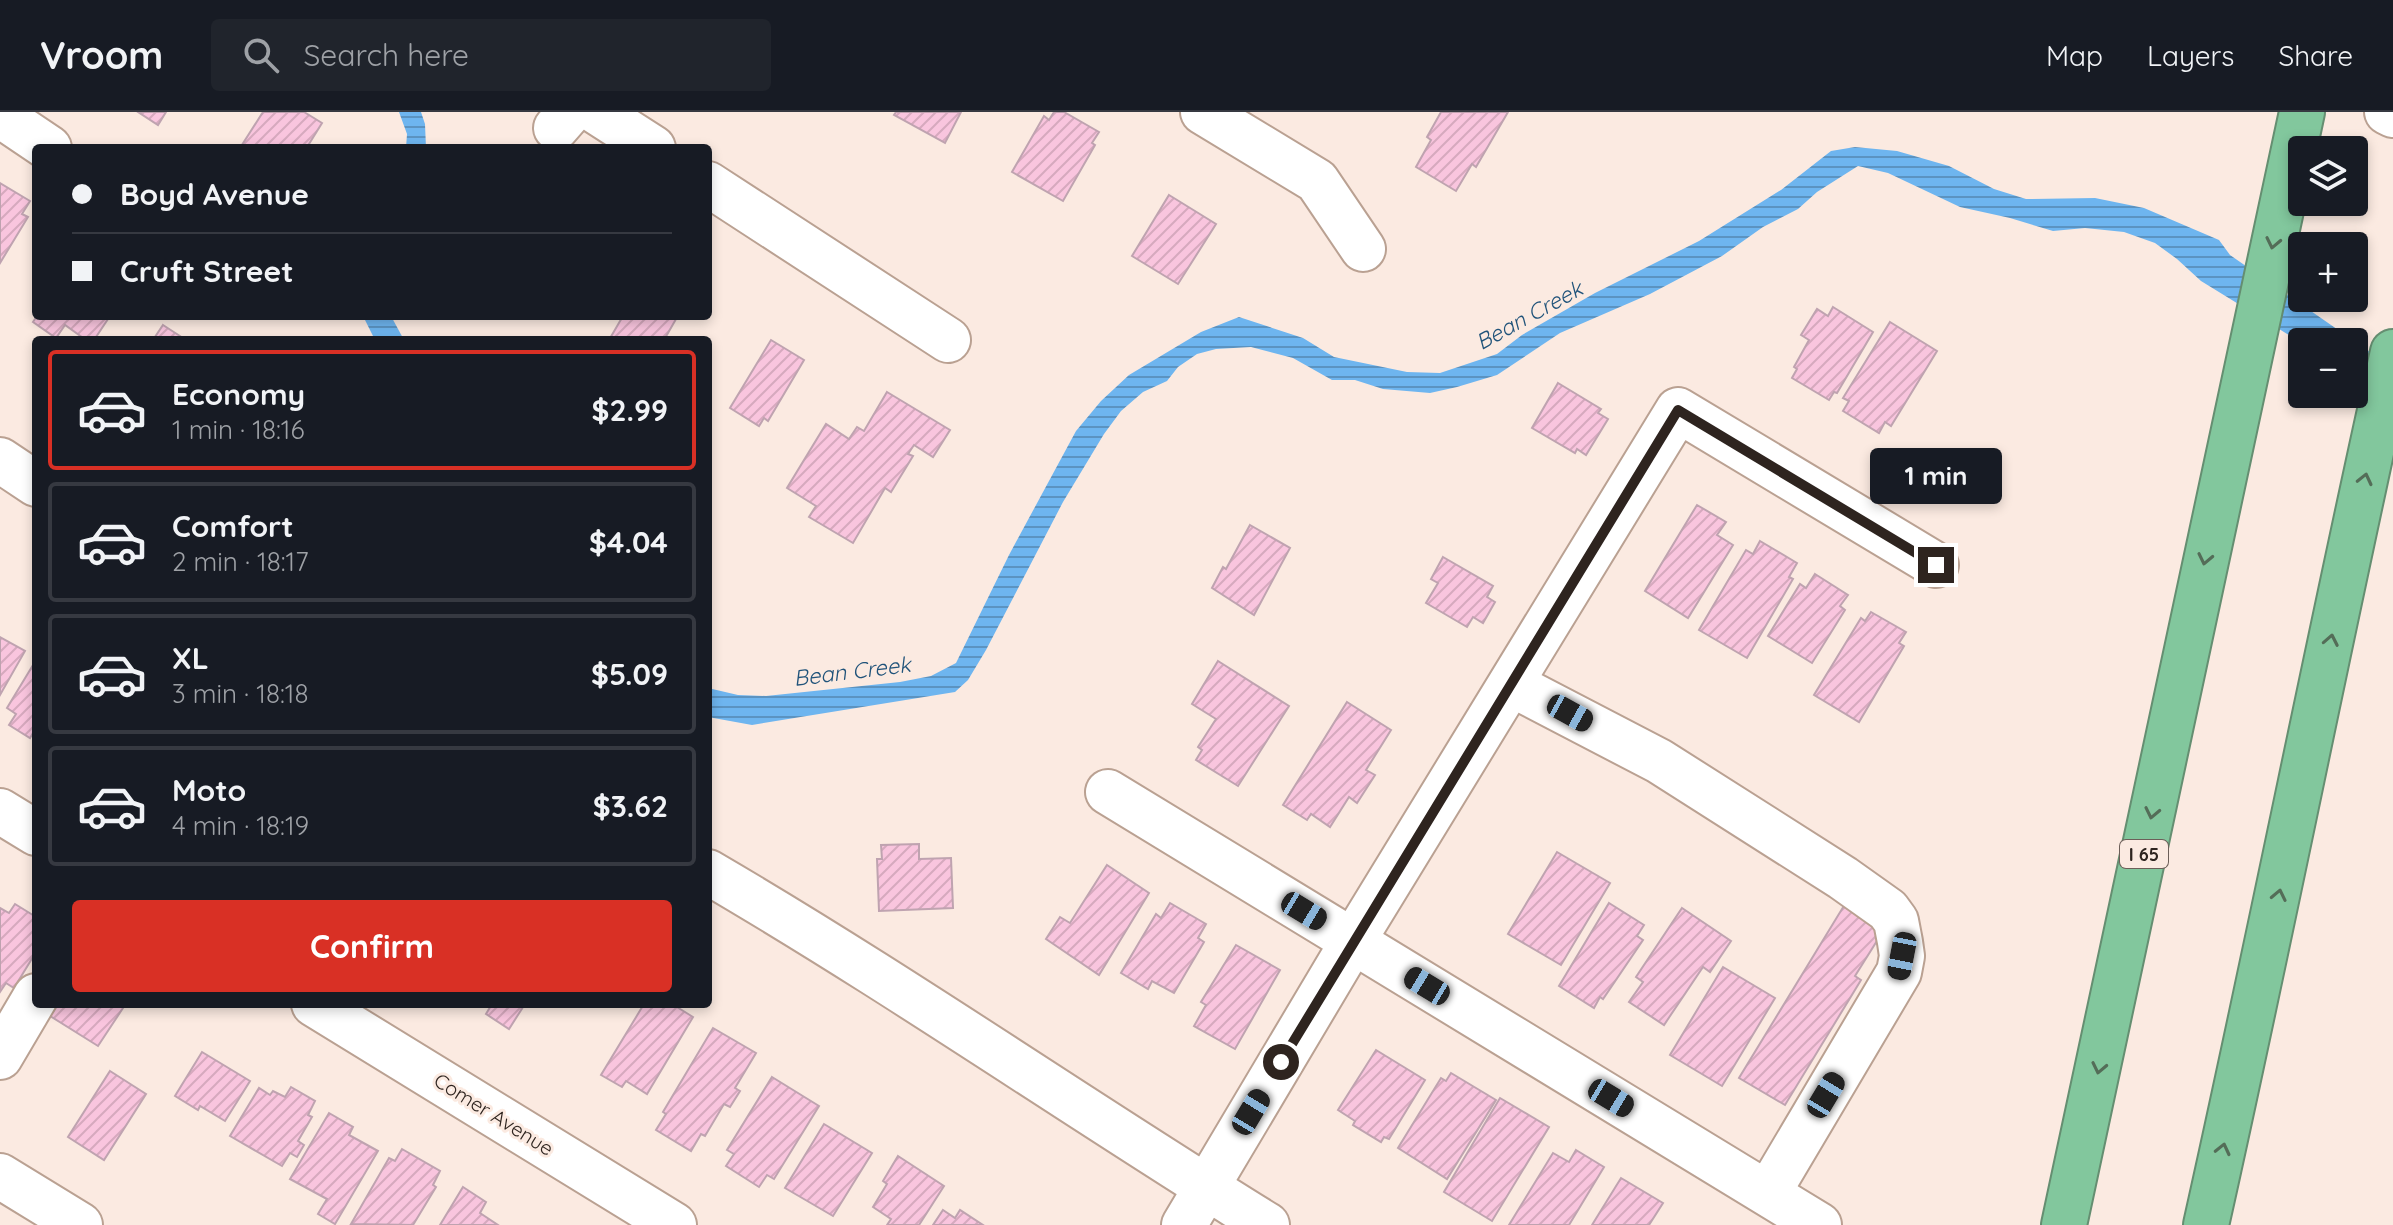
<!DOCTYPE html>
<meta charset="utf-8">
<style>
body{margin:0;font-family:Quicksand,sans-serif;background:#20242c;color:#f1f3f6;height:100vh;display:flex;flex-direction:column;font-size:30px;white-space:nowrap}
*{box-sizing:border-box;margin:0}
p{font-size:26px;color:#9ea1a6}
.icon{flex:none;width:44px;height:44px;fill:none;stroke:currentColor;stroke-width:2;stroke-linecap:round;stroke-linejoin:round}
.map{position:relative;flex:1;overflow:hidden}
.drawer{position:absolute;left:32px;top:224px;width:680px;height:672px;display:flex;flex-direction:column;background:#171b24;border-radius:8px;box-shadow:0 4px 12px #0003}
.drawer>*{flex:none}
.top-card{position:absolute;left:32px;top:32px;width:680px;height:176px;border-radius:8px;box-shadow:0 4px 12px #0003;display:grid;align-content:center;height:176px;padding:0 40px;background:#171b24}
.fabs{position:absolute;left:2288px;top:24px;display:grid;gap:16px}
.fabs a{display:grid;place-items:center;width:80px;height:80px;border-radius:8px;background:#171b24;box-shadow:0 4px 12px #0003;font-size:40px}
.end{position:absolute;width:36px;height:36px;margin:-18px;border:10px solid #2e241f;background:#fff;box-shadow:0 0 0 4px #fff}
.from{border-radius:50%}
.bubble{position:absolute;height:56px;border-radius:8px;background:#171b24;box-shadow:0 4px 12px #0003;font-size:26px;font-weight:700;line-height:56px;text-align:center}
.car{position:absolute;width:24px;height:48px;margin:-24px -12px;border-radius:10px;box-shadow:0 0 6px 2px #0007;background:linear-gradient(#222 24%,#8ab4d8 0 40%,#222 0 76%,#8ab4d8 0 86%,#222 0)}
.top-card b{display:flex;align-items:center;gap:28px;height:76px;font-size:30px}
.top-card b+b{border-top:2px solid #363941}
.top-card i{width:20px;height:20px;background:#f1f3f6}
ul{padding:14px 0 0;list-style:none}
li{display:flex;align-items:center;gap:24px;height:120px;margin:0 16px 12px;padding:0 24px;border:4px solid #363941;border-radius:8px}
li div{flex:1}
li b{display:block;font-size:30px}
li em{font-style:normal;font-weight:700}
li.active{border-color:#d93025}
li>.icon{width:72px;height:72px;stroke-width:1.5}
.primary-button{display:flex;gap:16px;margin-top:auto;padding:16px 40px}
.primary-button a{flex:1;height:92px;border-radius:8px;background:#d93025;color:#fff;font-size:32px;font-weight:700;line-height:92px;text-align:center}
header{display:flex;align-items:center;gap:48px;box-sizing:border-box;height:112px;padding:0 40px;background:#171b24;border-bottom:2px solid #363941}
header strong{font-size:38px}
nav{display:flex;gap:44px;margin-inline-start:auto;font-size:28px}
.search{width:560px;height:72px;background:#20242c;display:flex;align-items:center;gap:20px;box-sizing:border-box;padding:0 28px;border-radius:8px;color:#9ea1a6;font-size:30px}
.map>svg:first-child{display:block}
</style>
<header>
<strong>Vroom</strong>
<div class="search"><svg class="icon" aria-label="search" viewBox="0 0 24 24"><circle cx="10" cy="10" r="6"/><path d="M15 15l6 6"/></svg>Search here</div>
<nav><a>Map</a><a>Layers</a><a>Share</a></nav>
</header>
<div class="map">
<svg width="2393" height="1113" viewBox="0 0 2393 1113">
<defs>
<pattern id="water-rules" width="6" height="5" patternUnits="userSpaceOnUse" patternTransform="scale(2)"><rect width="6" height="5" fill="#6eb5ef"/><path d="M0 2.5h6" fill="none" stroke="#5b93c1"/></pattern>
<pattern id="building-hatch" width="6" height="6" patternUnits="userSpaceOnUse" patternTransform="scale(2)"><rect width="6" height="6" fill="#f9c5de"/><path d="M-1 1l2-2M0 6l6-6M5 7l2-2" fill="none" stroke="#d6a9be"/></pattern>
</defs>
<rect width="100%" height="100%" fill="#fbeae1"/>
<g fill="url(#water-rules)">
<path d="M 399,0 L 421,0 L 425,12 L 426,36 L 406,36 L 407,22 Z"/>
<path d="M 1855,35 L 1897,39 L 1949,54 L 1994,77 L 2026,87 L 2095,86 L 2144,96 L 2219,128 L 2230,143 L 2393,256 L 2393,287 L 2354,263 L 2354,230 L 2302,231 L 2201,169 L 2177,147 L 2155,131 L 2124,120 L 2085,116 L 2053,119 L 2010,106 L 1960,95 L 1888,61 L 1858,54 L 1817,80 L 1798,97 L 1763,115 L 1722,144 L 1650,182 L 1560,221 L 1497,263 L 1457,275 L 1430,281 L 1383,277 L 1355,268 L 1332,268 L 1293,246 L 1251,235 L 1216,237 L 1197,242 L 1178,255 L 1167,269 L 1143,280 L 1121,299 L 1104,322 L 1063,390 L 986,538 L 968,568 L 955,580 L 752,613 L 708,605 L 708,576 L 738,583 L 766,584 L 900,570 L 931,564 L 956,551 L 1009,443 L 1076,319 L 1101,289 L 1129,263 L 1201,220 L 1239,205 L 1303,226 L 1334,245 L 1407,260 L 1440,261 L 1497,242 L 1522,223 L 1595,181 L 1699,129 L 1781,78 L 1831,39 Z"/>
<path d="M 363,204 L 391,204 L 404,228 L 375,228 Z"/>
</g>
<g fill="url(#building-hatch)" stroke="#bfa3b0" stroke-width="2">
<path d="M 138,0 L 166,0 L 158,13 Z"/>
<path d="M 263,0 L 304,0 L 322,11 L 309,32 L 315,36 L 240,36 Z"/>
<path d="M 896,0 L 961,0 L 945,31 L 894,3 Z"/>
<path d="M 1054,0 L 1064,0 L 1099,20 L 1092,31 L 1095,33 L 1063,89 L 1012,60 L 1044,4 L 1049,8 Z"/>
<path d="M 1441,0 L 1508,0 L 1476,55 L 1472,52 L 1456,79 L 1416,55 L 1431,28 L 1427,25 Z"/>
<path d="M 0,71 L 30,89 L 22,102 L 28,105 L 0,151 Z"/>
<path d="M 1169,83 L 1216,112 L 1178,172 L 1132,144 Z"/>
<path d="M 1833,195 L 1873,220 L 1837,281 L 1834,280 L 1829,288 L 1792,266 L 1797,257 L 1794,255 L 1809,228 L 1801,223 L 1817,197 L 1828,204 Z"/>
<path d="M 37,204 L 110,204 L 94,228 L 86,228 L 65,213 L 56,226 L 33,210 Z"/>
<path d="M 623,204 L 672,204 L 676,207 L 664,228 L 609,228 Z"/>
<path d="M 1890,210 L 1937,239 L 1891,314 L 1885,310 L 1879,321 L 1843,299 L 1849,289 L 1843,286 Z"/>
<path d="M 163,213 L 186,228 L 153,228 Z"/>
<path d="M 771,228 L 804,248 L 768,309 L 764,306 L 759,314 L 730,296 Z"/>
<path d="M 1558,271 L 1601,297 L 1598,301 L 1608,307 L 1586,343 L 1577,337 L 1575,341 L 1532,316 Z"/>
<path d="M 887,280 L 950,318 L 933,345 L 914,333 L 908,342 L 913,344 L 891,380 L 885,376 L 853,431 L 809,405 L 816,394 L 787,376 L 826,312 L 849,327 L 857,315 L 864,319 Z"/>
<path d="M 1697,393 L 1726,410 L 1717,423 L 1733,433 L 1688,506 L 1645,479 Z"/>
<path d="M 1250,413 L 1290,436 L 1254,503 L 1212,476 L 1223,455 L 1226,457 Z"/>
<path d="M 1760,429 L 1797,451 L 1789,465 L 1793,467 L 1747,546 L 1699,518 L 1746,438 L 1753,442 Z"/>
<path d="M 1443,445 L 1493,474 L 1487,485 L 1495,490 L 1483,511 L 1473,505 L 1467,515 L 1426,491 L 1438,471 L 1431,467 Z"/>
<path d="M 1815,462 L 1848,483 L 1840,494 L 1845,498 L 1812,551 L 1768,524 L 1800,472 L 1806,476 Z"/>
<path d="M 1871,500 L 1906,520 L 1899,531 L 1904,534 L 1859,610 L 1814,583 L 1861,506 L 1865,509 Z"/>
<path d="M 0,525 L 25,539 L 0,583 Z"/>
<path d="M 36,548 L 36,616 L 30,626 L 9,613 L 16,602 L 7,596 Z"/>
<path d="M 1218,549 L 1289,594 L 1238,674 L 1196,648 L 1202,638 L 1198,635 L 1216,607 L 1192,592 Z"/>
<path d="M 1347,590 L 1391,618 L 1366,658 L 1375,663 L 1357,691 L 1349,685 L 1330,715 L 1311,702 L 1307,708 L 1283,693 Z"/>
<path d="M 919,732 L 919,747 L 951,746 L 953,796 L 879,799 L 877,747 L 882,747 L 881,733 Z"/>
<path d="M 1557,740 L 1610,771 L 1561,853 L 1508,822 Z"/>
<path d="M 1107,753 L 1149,781 L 1099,863 L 1046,827 L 1060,805 L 1070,811 Z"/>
<path d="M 1170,791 L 1206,812 L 1198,826 L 1204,830 L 1174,881 L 1152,869 L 1148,877 L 1121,861 L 1156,802 L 1161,806 Z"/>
<path d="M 1609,791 L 1644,813 L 1637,824 L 1643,828 L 1603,887 L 1600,885 L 1594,896 L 1559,874 Z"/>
<path d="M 15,792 L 36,805 L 36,840 L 14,876 L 6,871 L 0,880 L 0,796 L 9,801 Z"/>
<path d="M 1845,792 L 1885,816 L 1855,864 L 1861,868 L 1785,993 L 1739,966 Z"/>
<path d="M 1682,796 L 1731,829 L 1710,860 L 1703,855 L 1664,913 L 1629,890 L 1643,870 L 1636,865 Z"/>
<path d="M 1236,833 L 1280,858 L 1235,937 L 1194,914 L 1206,893 L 1201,890 Z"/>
<path d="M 1723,855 L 1775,886 L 1722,974 L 1670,943 Z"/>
<path d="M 58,892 L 123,892 L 125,893 L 98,934 L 50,904 Z"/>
<path d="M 492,892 L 525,892 L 509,917 L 486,902 Z"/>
<path d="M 644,892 L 672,892 L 693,905 L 647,982 L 626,969 L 622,975 L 601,963 Z"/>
<path d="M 713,916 L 756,941 L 735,976 L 740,979 L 730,995 L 724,992 L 705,1024 L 701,1022 L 691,1039 L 656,1018 L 666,1002 L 663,1000 Z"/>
<path d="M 1376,938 L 1425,968 L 1389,1027 L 1384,1025 L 1381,1030 L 1353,1013 L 1355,1009 L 1338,998 Z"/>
<path d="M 202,940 L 250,969 L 225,1009 L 200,994 L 198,998 L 175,984 Z"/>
<path d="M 110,959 L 146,982 L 104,1048 L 68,1025 Z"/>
<path d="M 1451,961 L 1496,988 L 1447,1067 L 1398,1036 L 1441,966 L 1446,969 Z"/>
<path d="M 772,965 L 819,994 L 774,1067 L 767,1063 L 759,1075 L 726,1054 L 734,1042 L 727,1038 Z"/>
<path d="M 291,975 L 315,989 L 308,1003 L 312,1005 L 298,1029 L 304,1033 L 297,1045 L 290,1041 L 282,1054 L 230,1024 L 259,976 L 270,983 L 273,979 L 285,985 Z"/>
<path d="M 1500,986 L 1549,1015 L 1492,1109 L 1444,1080 Z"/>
<path d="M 329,1001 L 353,1015 L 349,1023 L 378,1039 L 335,1112 L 318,1102 L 327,1087 L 290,1067 Z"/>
<path d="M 824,1012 L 872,1041 L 833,1104 L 785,1076 Z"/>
<path d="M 402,1037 L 440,1059 L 433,1073 L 436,1075 L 413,1113 L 351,1112 L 389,1046 L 395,1049 Z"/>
<path d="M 1576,1038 L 1604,1055 L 1569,1113 L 1509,1113 L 1553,1041 L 1569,1050 Z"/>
<path d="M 898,1044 L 944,1074 L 919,1113 L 887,1113 L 891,1107 L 873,1095 L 887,1072 L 883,1069 Z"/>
<path d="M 1621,1066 L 1663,1091 L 1649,1113 L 1592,1113 Z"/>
<path d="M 463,1075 L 486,1090 L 480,1101 L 498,1113 L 440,1113 Z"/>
<path d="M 943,1098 L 955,1106 L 960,1098 L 983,1113 L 933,1113 Z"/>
</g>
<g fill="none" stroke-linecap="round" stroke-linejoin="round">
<g stroke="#baa192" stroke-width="48">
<g id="minor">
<path d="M 597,0 L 653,36"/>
<path d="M 1203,0 L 1317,69 L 1363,137"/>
<path d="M 2387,0 L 2393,3"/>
<path d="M 0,3 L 49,36"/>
<path d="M 556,16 L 570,0"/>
<path d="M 708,72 L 948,228"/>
<path d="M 0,348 L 36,372"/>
<path d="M 1511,572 L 1659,649 L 1843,766 L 1888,798 L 1896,809 L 1900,830 L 1902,844 L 1899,860 L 1768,1081"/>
<path d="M 1108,680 L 1819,1113"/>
<path d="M 0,699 L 36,721"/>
<path d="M 708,760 C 898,871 1079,997 1267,1113"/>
<path d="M 314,892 L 674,1113"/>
<path d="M 0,945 L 36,884"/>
<path d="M 0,1064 L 80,1113"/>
<path d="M 1184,1113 L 1353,829 L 1678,298 L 1936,453"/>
</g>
</g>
<g stroke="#658e71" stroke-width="48">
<g id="highway">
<path d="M 2064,1113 L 2302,0"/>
<path d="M 2206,1113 C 2271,823 2328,531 2393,240"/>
</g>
</g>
<use href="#minor" stroke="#fff" stroke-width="44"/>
<use href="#highway" stroke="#82c79d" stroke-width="44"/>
</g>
<defs><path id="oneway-chevron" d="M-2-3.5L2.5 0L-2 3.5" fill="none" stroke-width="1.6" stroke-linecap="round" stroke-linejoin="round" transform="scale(2)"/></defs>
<g stroke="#546d58">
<use href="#oneway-chevron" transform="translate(2273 131) rotate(102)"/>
<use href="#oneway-chevron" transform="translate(2365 367) rotate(-77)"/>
<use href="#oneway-chevron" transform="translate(2205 447) rotate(102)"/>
<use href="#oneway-chevron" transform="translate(2331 528) rotate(-79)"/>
<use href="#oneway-chevron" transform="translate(2152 701) rotate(102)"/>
<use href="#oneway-chevron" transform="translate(2279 783) rotate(-78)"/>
<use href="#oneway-chevron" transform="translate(2099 956) rotate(102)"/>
<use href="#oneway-chevron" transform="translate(2223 1037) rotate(-77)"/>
</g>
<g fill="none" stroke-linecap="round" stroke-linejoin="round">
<path stroke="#2e241f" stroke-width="10" d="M 1281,950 L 1678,298 L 1936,453"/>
</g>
<g text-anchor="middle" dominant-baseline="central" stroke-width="6" stroke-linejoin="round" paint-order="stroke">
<rect fill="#fbeae1" stroke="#6c5f59" stroke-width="2" x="2120" y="728" width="48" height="28" rx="6"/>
<g font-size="18" font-weight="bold" fill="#2e241f">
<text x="2144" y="742">I 65</text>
</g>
<g font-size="20" fill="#2e241f" stroke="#fbeae1">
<text transform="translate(494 1002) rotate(32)">Comer Avenue</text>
</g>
<g font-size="22" font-style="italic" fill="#20537a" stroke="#fbeae1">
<text transform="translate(1529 203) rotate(-29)">Bean Creek</text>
<text transform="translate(852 559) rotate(-7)">Bean Creek</text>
</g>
</g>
</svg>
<div class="fabs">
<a><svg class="icon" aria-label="layers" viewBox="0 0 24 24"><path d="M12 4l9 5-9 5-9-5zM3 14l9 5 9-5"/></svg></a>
<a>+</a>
<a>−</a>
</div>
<i class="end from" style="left:1281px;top:950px"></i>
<i class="end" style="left:1936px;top:453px"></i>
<div class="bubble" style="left:1870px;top:336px;width:132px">1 min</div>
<i class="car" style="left:1570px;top:601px;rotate:119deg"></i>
<i class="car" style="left:1304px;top:799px;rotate:121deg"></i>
<i class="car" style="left:1902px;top:844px;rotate:191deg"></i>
<i class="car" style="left:1427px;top:874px;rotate:301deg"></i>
<i class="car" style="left:1826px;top:983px;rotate:31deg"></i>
<i class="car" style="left:1611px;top:986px;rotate:121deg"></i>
<i class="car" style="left:1251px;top:1000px;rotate:31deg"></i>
<div class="top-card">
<b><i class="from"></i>Boyd Avenue</b>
<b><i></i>Cruft Street</b>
</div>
<section class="drawer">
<ul>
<li class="active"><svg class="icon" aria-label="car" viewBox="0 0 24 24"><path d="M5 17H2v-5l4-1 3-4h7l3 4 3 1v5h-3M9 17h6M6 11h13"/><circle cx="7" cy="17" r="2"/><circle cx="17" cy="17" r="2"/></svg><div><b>Economy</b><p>1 min · 18:16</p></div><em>$2.99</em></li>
<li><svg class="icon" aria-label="car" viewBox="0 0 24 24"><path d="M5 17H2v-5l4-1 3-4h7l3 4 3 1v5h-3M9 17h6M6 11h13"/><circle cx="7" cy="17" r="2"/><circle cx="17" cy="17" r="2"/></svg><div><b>Comfort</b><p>2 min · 18:17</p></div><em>$4.04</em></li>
<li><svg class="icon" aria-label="car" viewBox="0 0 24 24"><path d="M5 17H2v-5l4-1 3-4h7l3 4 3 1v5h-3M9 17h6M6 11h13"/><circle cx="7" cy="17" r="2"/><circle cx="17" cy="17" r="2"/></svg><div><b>XL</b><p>3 min · 18:18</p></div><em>$5.09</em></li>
<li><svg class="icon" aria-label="car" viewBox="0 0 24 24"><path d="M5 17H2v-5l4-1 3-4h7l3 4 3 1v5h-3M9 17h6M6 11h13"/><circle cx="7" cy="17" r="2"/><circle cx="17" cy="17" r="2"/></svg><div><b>Moto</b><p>4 min · 18:19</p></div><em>$3.62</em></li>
</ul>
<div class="primary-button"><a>Confirm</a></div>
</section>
</div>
